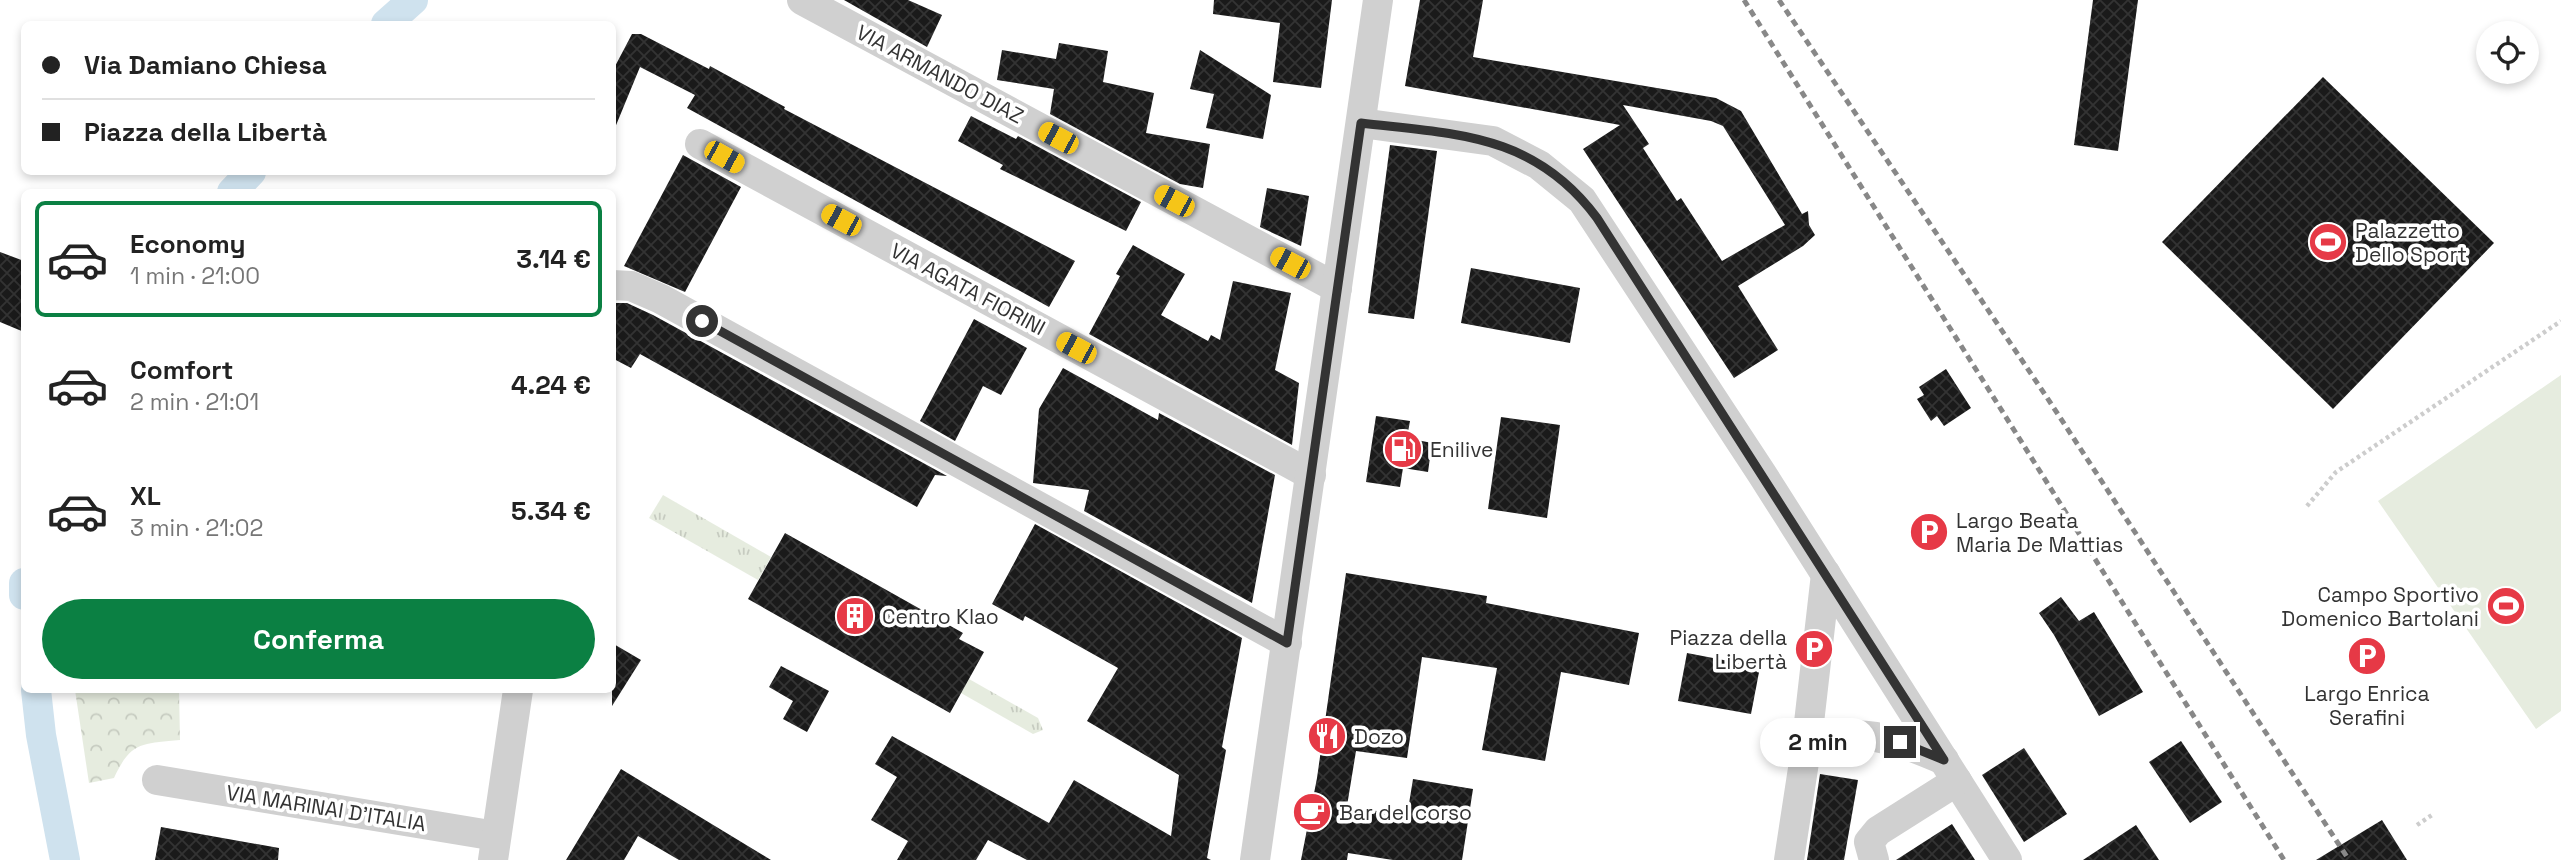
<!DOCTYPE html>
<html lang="it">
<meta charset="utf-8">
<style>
body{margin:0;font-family:"Space Grotesk",sans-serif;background:#f2f2f2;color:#222;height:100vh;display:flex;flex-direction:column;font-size:26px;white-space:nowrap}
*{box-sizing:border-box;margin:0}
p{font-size:23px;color:#767676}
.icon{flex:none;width:38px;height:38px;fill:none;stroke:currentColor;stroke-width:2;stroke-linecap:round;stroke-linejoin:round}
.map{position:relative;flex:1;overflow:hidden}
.side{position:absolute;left:21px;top:189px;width:595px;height:504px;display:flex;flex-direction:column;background:#fff;border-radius:10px;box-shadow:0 4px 10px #0003}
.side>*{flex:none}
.banner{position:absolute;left:21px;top:21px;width:595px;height:154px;border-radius:10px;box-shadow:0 4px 10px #0003;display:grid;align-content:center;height:154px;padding:0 21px;background:#fff}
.tools{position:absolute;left:2476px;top:21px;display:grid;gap:14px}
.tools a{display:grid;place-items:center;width:63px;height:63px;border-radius:50%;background:#fff;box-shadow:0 4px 10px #0003;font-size:35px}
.end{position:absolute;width:32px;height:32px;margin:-16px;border:9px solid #333;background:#fff;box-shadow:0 0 0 4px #fff}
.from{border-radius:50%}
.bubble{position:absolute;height:49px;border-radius:24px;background:#fff;box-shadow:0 4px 10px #0003;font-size:23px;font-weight:600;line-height:49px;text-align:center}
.car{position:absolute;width:21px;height:42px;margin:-21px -10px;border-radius:9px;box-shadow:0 0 5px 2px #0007;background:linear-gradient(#f5c518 24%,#345 0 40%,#f5c518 0 76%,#345 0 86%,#f5c518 0)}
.banner b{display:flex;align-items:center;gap:24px;height:66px;font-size:26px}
.banner b+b{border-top:2px solid #e0e0e0}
.banner i{width:18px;height:18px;background:#222}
ul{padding:12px 0 0;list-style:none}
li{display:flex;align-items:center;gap:21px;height:116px;margin:0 14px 10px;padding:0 7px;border:4px solid transparent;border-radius:10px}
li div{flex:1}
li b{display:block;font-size:26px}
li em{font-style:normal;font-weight:600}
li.active{border-color:#0b8043}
li>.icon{width:63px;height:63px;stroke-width:1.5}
.primary-button{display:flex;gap:14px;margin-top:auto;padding:14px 21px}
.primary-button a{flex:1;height:80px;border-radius:42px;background:#0b8043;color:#fff;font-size:28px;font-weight:600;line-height:80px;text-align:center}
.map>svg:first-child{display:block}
</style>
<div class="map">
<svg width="2561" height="860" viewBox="0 0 2561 860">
<defs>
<pattern id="grass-tufts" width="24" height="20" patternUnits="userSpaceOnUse" patternTransform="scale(1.75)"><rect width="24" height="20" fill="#e6ecdf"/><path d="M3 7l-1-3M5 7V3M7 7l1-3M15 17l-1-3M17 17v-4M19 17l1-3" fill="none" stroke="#c6cbc0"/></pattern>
<pattern id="park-crowns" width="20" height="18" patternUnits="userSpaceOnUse" patternTransform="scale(1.75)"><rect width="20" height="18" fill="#e6ecdf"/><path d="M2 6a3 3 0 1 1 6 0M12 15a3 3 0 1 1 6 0" fill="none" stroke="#c6cbc0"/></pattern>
<pattern id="building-cross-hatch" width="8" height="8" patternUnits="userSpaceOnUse" patternTransform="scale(1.75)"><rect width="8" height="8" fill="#1a1a1a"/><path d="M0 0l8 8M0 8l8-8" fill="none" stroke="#333"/></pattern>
</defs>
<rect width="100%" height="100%" fill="#fff"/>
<g fill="url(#grass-tufts)">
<path d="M 663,495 L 771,557 L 758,580 L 649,518 Z"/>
<path d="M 969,679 L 1038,718 L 1043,730 L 1033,734 L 961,693 Z"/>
</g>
<path fill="url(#park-crowns)" d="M 75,690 L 179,690 L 180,740 C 142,744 131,741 114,778 L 89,783 Z"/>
<path fill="#e6ecdf" d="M 2561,375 L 2561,711 L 2536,729 L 2378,501 Z"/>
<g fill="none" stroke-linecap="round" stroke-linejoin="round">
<g stroke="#cfe2ee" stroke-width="30">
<path d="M 386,24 L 413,0"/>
<path d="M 232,192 L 251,172"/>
<path d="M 24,583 L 24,595"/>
<path d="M 36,690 L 41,735 L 65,860"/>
</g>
</g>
<g fill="url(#building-cross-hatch)" fill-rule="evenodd">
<path d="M 844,0 L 908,0 L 942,15 L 927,47 Z"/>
<path d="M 1214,0 L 1332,0 L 1321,88 L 1273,82 L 1280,23 L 1213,14 Z"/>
<path d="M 1420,0 L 1483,0 L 1473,57 L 1716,98 L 1741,111 L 1802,214 L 1808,211 L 1809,225 L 1815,235 L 1803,246 L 1738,286 L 1778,350 L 1734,378 L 1583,149 L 1620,125 L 1405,86 ZM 1623,105 L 1711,121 L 1723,126 L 1785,225 L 1722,261 L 1681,198 L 1677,201 L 1643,148 L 1649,144 Z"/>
<path d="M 2093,0 L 2138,0 L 2118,151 L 2074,145 Z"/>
<path d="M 632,34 L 641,34 L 709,69 L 710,66 L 785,107 L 784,109 L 1075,261 L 1049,307 L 687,108 L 695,95 L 640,67 L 612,135 L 612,72 Z"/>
<path d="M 1059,43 L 1108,51 L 1103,82 L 1154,93 L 1146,133 L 1210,144 L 1203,188 L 1180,184 L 1050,114 L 1054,89 L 997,80 L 1002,50 L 1056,59 Z"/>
<path d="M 1200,50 L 1271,95 L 1263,139 L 1206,128 L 1214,94 L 1190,89 Z"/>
<path d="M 2323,77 L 2494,243 L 2333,409 L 2162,242 Z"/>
<path d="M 971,116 L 1016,139 L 1018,136 L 1141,202 L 1126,231 L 1000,169 L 1003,165 L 958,141 Z"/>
<path d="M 1390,145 L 1437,151 L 1414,319 L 1368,313 Z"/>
<path d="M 683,155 L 741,187 L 685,292 L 624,266 Z"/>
<path d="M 1267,188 L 1309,196 L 1301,246 L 1260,227 Z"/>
<path d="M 1133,245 L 1185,274 L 1161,315 L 1208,341 L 1211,335 L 1220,340 L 1233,281 L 1291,293 L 1275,370 L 1299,383 L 1292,445 L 1089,334 L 1120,276 L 1116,274 Z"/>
<path d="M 0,252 L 24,261 L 24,332 L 0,322 Z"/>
<path d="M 1471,268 L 1580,288 L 1570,343 L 1461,323 Z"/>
<path d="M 612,303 L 627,303 L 653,315 L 947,476 L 935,475 L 917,507 L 640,354 L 631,368 L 612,358 Z"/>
<path d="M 974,319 L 1027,348 L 1001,395 L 983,386 L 955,441 L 920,421 Z"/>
<path d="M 1063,368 L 1158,420 L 1159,413 L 1275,475 L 1252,603 L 1084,511 L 1089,490 L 1033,483 L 1039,409 Z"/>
<path d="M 1946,369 L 1971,408 L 1944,426 L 1937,416 L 1931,421 L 1917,399 L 1924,395 L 1919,387 Z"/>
<path d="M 1376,416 L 1410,421 L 1407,438 L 1432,443 L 1428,472 L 1403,468 L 1400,487 L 1366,482 Z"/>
<path d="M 1501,417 L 1560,425 L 1547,518 L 1488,509 Z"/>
<path d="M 1035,524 L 1242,638 L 1222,747 L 1226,750 L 1207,858 L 1211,860 L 1027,860 L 988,840 L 976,860 L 897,860 L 908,841 L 871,820 L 897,777 L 875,764 L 892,736 L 1049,823 L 1074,780 L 1171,836 L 1179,775 L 1087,721 L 1118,668 L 1025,616 L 1023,621 L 992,604 Z"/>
<path d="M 785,533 L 963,633 L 959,639 L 984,652 L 950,713 L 748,599 Z"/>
<path d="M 1346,573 L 1487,596 L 1486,603 L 1639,633 L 1629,685 L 1561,672 L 1545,761 L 1482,750 L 1497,668 L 1422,657 L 1407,758 L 1356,751 L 1347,806 L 1407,816 L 1413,779 L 1473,789 L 1462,860 L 1393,860 L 1348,853 L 1347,860 L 1301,860 L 1317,778 Z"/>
<path d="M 2061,597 L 2079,621 L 2094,612 L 2143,692 L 2099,716 L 2054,635 L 2039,613 Z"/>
<path d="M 612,643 L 641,660 L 612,706 Z"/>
<path d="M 1687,653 L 1760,667 L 1751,714 L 1678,701 Z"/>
<path d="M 781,666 L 829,691 L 807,732 L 783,719 L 793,701 L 769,687 Z"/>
<path d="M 2181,741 L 2222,802 L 2190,823 L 2149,762 Z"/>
<path d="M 2024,748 L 2067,814 L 2024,842 L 1982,775 Z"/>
<path d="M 621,769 L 771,860 L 679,860 L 638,836 L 624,860 L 566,860 Z"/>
<path d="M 1820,774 L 1858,780 L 1844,860 L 1807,860 Z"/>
<path d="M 2382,820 L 2407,860 L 2316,860 Z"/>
<path d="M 1952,824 L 1975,860 L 1896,860 Z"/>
<path d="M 2136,825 L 2159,860 L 2083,860 Z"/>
<path d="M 161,827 L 279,848 L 278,860 L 155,860 Z"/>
</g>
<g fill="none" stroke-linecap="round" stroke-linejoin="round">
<g stroke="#cdcdcd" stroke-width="4.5" stroke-dasharray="3.5 3.5" stroke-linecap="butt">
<path d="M 2307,506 L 2336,472 L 2561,321"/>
<path d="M 2417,825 L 2432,815"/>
</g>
<g stroke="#d0d0d0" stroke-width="30">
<path d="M 802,0 L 1337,288"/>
<path d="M 1361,123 L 1493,141 L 1539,165 L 1582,200 L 1762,474 L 2007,860"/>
<path d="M 700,144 L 1311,475"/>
<path d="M 612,285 L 631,286 L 661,299 L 1287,643"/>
<path d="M 1806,749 C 1852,721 1899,741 1944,760"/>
<path d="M 157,780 L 496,836"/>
<path d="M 493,860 L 518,690"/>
<path d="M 1255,860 L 1378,0"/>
<path d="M 1789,860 L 1806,749 L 1826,574"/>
<path d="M 1874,860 L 1869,842 L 1878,831 L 1957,781"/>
</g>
<g stroke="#888" stroke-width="5" stroke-dasharray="7 5" stroke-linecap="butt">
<path d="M 1744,0 L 2284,860"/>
<path d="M 1779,0 L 2046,396 L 2349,860"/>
</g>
</g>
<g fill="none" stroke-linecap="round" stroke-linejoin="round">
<path stroke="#333" stroke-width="9" d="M 702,321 L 1287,643 L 1361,123 C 1455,134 1534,133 1597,218 L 1944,760 L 1900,742"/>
</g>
<defs>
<g id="stadium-disc" transform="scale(2.0125)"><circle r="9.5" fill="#e63946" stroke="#fff"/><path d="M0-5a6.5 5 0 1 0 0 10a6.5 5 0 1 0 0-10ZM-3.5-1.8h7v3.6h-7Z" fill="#fff"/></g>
<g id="fuel-disc" transform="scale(2.0125)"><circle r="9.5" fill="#e63946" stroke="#fff"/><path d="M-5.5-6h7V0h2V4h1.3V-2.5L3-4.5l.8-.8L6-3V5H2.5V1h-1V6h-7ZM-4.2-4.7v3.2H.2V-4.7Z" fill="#fff"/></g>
<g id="parking-disc" transform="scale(2.0125)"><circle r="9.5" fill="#e63946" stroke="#fff"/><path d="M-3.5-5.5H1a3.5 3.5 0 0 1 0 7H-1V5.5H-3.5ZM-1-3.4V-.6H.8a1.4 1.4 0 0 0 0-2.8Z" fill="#fff"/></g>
<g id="building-disc" transform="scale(2.0125)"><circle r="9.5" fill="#e63946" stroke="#fff"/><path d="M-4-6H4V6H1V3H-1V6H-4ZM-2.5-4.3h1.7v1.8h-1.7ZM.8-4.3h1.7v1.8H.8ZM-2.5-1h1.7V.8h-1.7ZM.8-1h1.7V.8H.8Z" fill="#fff"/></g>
<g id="restaurant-disc" transform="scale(2.0125)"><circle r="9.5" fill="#e63946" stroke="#fff"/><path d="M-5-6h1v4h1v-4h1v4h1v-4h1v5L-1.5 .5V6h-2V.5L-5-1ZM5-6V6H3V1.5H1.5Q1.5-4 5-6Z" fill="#fff"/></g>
<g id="cafe-disc" transform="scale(2.0125)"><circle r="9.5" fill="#e63946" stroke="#fff"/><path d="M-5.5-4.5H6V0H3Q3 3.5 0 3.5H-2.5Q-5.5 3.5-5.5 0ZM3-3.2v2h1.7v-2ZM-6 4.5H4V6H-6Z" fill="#fff"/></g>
</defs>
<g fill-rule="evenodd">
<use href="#stadium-disc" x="2328" y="242"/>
<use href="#fuel-disc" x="1403" y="449"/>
<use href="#parking-disc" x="1929" y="532"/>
<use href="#stadium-disc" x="2506" y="606"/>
<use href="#building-disc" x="855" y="616"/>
<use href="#parking-disc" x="1814" y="649"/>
<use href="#parking-disc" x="2367" y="656"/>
<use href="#restaurant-disc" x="1327" y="736"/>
<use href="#cafe-disc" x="1312" y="812"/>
</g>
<g text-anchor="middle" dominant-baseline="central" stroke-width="7" stroke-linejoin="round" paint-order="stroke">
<g font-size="21" fill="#333" stroke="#fff">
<text transform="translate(940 74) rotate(28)">VIA ARMANDO DIAZ</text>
<text transform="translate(968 289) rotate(28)">VIA AGATA FIORINI</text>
<text transform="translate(326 808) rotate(9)">VIA MARINAI D'ITALIA</text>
</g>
<g font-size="21" fill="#333" stroke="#fff" text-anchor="start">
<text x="2355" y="230">Palazzetto<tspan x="2355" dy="24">Dello Sport</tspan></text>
<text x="1430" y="449">Enilive</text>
<text x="1956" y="520">Largo Beata<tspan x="1956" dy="24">Maria De Mattias</tspan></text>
<text x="2479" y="594" text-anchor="end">Campo Sportivo<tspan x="2479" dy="24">Domenico Bartolani</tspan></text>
<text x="882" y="616">Centro Klao</text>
<text x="1787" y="637" text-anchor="end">Piazza della<tspan x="1787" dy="24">Libertà</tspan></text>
<text x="2367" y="693" text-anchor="middle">Largo Enrica<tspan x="2367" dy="24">Serafini</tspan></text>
<text x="1354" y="736">Dozo</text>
<text x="1339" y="812">Bar del corso</text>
</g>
</g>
</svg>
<div class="tools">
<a><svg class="icon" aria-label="locate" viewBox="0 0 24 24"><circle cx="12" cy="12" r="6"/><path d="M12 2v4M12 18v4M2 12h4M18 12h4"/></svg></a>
</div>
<i class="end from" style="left:702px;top:321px"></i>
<i class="end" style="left:1900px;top:742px"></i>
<div class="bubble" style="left:1760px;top:718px;width:116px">2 min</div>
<i class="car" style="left:1058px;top:138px;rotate:298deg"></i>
<i class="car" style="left:724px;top:157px;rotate:119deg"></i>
<i class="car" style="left:1174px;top:201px;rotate:298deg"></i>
<i class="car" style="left:841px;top:220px;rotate:298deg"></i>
<i class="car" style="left:1290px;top:263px;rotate:298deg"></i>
<i class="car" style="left:1076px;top:348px;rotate:298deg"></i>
<div class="banner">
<b><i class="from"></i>Via Damiano Chiesa</b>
<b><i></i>Piazza della Libertà</b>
</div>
<section class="side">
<ul>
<li class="active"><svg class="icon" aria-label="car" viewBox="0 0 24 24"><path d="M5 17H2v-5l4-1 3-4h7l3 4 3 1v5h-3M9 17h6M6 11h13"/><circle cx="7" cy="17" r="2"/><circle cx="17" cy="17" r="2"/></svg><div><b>Economy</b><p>1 min · 21:00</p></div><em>3.14 €</em></li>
<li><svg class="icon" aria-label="car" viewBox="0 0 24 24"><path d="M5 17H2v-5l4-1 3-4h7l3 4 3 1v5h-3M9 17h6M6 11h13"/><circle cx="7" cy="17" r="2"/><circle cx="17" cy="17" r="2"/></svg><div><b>Comfort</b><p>2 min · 21:01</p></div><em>4.24 €</em></li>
<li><svg class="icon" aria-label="car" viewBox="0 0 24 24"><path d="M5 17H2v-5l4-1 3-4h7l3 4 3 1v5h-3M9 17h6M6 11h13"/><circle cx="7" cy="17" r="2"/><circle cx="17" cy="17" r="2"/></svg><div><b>XL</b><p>3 min · 21:02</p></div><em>5.34 €</em></li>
</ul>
<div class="primary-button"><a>Conferma</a></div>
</section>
</div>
